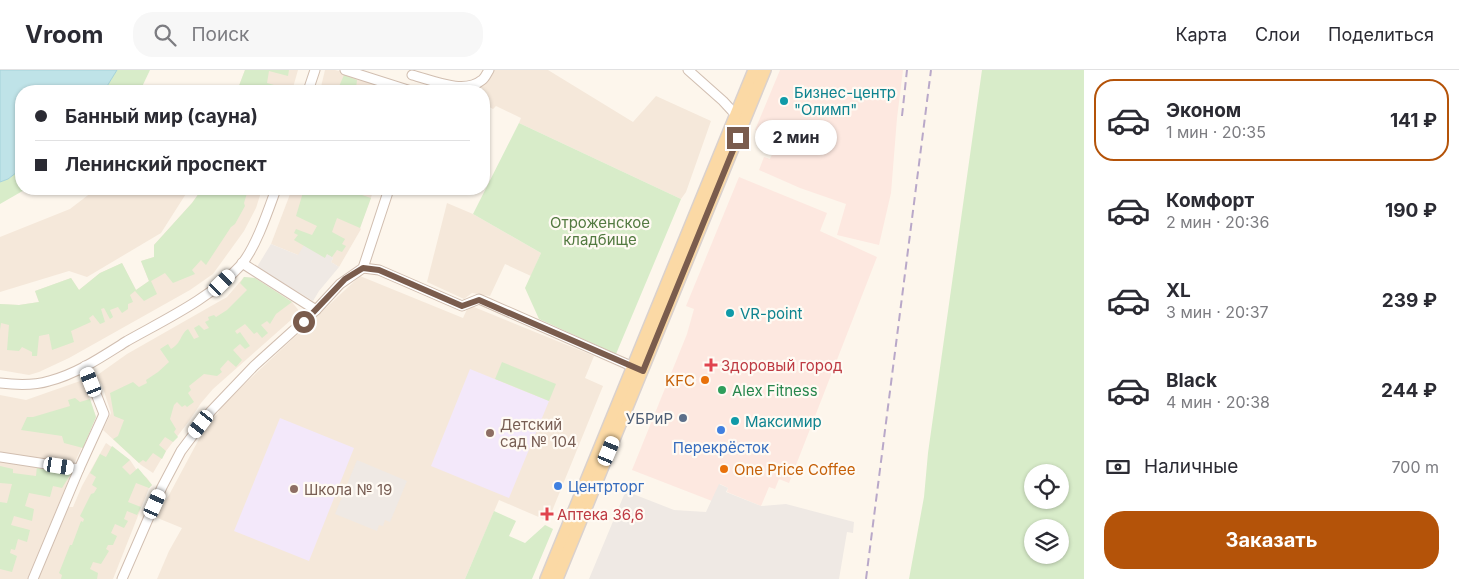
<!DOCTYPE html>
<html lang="ru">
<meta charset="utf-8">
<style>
body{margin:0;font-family:Inter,sans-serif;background:#f7f7f7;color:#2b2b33;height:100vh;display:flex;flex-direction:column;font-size:19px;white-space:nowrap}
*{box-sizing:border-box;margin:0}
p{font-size:16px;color:#7c7c81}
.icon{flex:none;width:28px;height:28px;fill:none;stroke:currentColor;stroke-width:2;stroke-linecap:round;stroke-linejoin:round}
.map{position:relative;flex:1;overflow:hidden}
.details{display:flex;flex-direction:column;background:#fff;width:375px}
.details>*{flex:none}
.guide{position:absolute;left:15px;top:15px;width:475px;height:110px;border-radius:20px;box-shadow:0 1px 4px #0004;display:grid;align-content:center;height:110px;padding:0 20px;background:#fff}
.fabs{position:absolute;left:1024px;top:394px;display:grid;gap:10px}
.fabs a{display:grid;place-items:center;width:45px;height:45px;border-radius:50%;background:#fff;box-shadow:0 1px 4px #0004;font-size:25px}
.end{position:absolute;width:22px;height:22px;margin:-11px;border:6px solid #7a5c4d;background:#fff;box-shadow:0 0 0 2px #fff}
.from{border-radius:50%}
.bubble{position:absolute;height:35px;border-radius:18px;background:#fff;box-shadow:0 1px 4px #0004;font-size:16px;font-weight:700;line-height:35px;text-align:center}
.car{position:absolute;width:15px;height:30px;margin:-15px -8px;border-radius:6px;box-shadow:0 0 4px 1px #0007;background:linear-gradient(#fff 24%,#345 0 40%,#fff 0 76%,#345 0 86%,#fff 0)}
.guide b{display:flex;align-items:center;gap:18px;height:48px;font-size:19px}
.guide b+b{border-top:1px solid #e1e1e2}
.guide i{width:12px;height:12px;background:#2b2b33}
ul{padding:9px 0 0;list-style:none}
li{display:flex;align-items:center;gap:15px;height:82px;margin:0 10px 8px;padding:0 10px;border:2px solid transparent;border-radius:20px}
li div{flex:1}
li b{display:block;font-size:19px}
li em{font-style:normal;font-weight:700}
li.on{border-color:#b45309}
li>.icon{width:45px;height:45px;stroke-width:1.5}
.pay{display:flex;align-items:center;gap:12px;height:55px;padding:0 20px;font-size:19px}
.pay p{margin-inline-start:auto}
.button{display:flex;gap:10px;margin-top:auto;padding:10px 20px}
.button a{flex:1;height:58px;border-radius:20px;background:#b45309;color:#fff;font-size:20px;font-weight:700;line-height:58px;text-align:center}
header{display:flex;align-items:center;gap:30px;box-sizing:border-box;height:70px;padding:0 25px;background:#fff;border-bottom:1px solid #e1e1e2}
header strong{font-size:24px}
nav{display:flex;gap:28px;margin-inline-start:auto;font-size:18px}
.search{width:350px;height:45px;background:#f7f7f7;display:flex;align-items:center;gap:12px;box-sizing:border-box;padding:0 18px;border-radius:20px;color:#7c7c81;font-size:19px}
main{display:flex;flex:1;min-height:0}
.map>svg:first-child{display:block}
</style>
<header>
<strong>Vroom</strong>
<div class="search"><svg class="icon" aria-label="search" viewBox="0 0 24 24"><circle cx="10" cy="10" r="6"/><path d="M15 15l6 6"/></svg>Поиск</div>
<nav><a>Карта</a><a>Слои</a><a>Поделиться</a></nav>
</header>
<main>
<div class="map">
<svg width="1084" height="509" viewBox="0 0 1084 509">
<rect width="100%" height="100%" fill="#fdf6ec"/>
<g fill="#f5e8da">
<path d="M 245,0 L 298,0 L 292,21 L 237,21 Z"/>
<path d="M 325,0 L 335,0 L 343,2 L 392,21 L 320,21 Z"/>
<path d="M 494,0 L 548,0 L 633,52 L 656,26 L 711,51 L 686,122 L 681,129 L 519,53 L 521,48 L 496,36 L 493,39 L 484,34 L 484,21 L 468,21 L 484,14 Z"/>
<path d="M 96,119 L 189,119 L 161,163 L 87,207 L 69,201 L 0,222 L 0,167 L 70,139 Z"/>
<path d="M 202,119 L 262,119 L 256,138 L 244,161 L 213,204 L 190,220 L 69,288 L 39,302 L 29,305 L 0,300 L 0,234 L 19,235 L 39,232 L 35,221 L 71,208 L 79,220 L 100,203 L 122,193 L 136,220 L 149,211 L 141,191 L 154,187 L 154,175 L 192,133 Z"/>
<path d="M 292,119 L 374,119 L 360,158 L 361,159 L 339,197 L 331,192 L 333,188 L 327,184 L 325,188 L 298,185 L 271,174 Z"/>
<path d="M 447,133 L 473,144 L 541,183 L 531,206 L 505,194 L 490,226 L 472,223 L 464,229 L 427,212 Z"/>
<path d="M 360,206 L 463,248 L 469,235 L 594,286 L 585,308 L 603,316 L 548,451 L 499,430 L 465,509 L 157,509 L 169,481 L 182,458 L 155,447 L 169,425 L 206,356 L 218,343 L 222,335 Z"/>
<path d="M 244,207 L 255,208 L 292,232 L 300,242 L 213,319 L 201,333 L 189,351 L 166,381 L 153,403 L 141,395 L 103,360 L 111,343 L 102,315 L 96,306 L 127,284 L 227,227 Z"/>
<path d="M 83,310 L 96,347 L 74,394 L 0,382 L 0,325 L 26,330 Z"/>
<path d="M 106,373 L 130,390 L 136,399 L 147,408 L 152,415 L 149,418 L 113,509 L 38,509 L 68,437 L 73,437 L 82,416 Z"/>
<path d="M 0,390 L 72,402 L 28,509 L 0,509 Z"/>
</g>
<g fill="#fde8e0">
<path d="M 780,0 L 903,0 L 897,48 L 891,123 L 879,175 L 837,165 L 846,134 L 800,118 L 759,100 L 764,87 L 770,89 L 778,70 L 755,60 Z"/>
<path d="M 739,107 L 827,143 L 820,161 L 877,187 L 789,413 L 779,409 L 775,419 L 769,417 L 761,436 L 727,422 L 728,418 L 720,414 L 712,431 L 632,400 L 687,264 L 694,239 L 686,236 Z"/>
</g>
<g fill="#efe9e4">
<path d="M 271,174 L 298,185 L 304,175 L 325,188 L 327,184 L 333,188 L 331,192 L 339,197 L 319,221 L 313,231 L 257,197 Z"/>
<path d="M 357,390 L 407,411 L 390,452 L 385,450 L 383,456 L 379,455 L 377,461 L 335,444 Z"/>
<path d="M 719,414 L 728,418 L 726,422 L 761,436 L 786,434 L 854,452 L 853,463 L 847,462 L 839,509 L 589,509 L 624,425 L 628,422 L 674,440 L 706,442 Z"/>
</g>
<g fill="#f3e8fa">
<path d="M 470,299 L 549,331 L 509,428 L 431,396 Z"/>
<path d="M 280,348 L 354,378 L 309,491 L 234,461 Z"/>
</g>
<g fill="#d8ecc9" fill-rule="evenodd">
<path d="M 117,0 L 150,0 L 140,21 L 104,21 Z"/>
<path d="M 245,0 L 289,0 L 288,6 L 269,1 L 267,13 L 274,15 L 272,21 L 237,21 Z"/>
<path d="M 982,0 L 1084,0 L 1084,509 L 909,509 L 924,427 L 928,383 ZM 1032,402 L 1060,402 L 1060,430 L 1032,430 ZM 1032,458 L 1060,458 L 1060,485 L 1032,485 Z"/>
<path d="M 344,5 L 357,10 L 356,18 L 365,21 L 337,21 Z"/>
<path d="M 519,53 L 681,129 L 616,284 L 539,249 L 525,218 L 541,183 L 473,144 Z"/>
<path d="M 21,99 L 21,119 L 26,119 L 0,134 L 0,112 L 8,109 Z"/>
<path d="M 202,119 L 253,119 L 251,124 L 247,123 L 244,133 L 245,136 L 235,154 L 231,157 L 206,195 L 201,190 L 192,200 L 195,204 L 173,213 L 165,203 L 151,211 L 157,224 L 144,231 L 135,221 L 130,225 L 133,232 L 128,234 L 128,239 L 122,243 L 118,237 L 110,240 L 113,247 L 110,249 L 104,238 L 101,239 L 105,252 L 100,254 L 93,245 L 89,248 L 91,252 L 71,261 L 74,272 L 52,280 L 49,264 L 39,266 L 37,286 L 32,286 L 32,282 L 22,277 L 19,281 L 7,280 L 9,255 L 1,253 L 0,260 L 0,234 L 19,235 L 39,232 L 35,221 L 71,208 L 79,220 L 100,203 L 122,193 L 136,220 L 149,211 L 141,191 L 154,187 L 154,175 L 192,133 Z"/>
<path d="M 304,119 L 344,119 L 371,128 L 360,158 L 337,148 L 332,162 L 345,169 L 342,174 L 346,176 L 342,182 L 337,180 L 332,187 L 327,184 L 325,188 L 294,170 L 298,165 L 294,163 L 296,159 L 312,165 L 317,156 L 296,146 Z"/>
<path d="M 244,207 L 255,208 L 292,232 L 276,244 L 270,254 L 267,251 L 261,255 L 268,263 L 262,268 L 257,262 L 254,264 L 245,254 L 235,261 L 237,264 L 240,262 L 250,276 L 245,279 L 240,274 L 233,280 L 242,290 L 236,297 L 228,290 L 220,299 L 222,302 L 217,306 L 204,304 L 189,316 L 191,320 L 188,323 L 194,332 L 187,337 L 185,335 L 182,337 L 177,332 L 174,335 L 170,349 L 176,359 L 174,362 L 178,367 L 173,372 L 165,367 L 159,375 L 166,381 L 162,389 L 153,383 L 146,392 L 143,390 L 139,393 L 113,369 L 118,366 L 124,350 L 114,346 L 110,323 L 133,312 L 139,317 L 147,313 L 146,310 L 158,302 L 169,292 L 160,279 L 168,274 L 171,279 C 182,273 180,264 188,259 L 194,269 L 199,267 L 194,258 L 199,255 L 204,260 L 209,258 L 205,252 L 209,250 L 208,247 L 214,245 L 216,247 L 227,240 L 247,220 L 240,213 Z"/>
<path d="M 502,292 L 556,314 L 549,331 L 495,309 Z"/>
<path d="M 75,328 L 80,332 L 90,329 L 96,347 L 83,378 L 64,373 L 62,366 L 21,360 L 27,347 L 33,347 L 70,336 L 68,330 Z"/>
<path d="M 112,376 L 130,390 L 122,397 L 130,405 L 138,398 L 152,415 L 149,418 L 136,413 L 128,432 L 141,437 L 137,445 L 127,441 L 124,449 L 128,451 L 124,458 L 115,454 L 111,463 L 117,466 L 113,475 L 108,475 L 106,479 L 109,481 L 101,494 L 93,492 L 90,499 L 98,503 L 97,509 L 61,509 L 62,505 L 59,503 L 70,475 L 72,475 L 81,451 L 83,452 L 84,449 L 80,446 L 91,424 L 94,423 L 97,418 L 92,415 L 96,407 L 90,403 L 100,384 L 106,387 Z"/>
<path d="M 0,396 L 13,399 L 13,403 L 36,406 L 37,396 L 72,402 L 62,418 L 53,416 L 50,427 L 29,423 L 25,436 L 34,439 L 32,451 L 14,446 L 11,455 L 30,460 L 27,472 L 18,469 L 15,480 L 11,479 L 10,483 L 17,486 L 12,502 L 0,499 L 0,432 L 7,433 L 12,414 L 0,413 Z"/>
<path d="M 494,441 L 516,451 L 509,466 L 525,473 L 545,455 L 553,459 L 532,509 L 465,509 Z"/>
</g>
<path fill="#bfe3e8" stroke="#a5d3da" d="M 0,0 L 117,0 L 104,21 L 21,21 L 21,99 L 8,109 L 0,112 Z"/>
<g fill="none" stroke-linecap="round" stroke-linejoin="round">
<g stroke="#d1beb0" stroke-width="11">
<g id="minor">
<path d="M 345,0 L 411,21"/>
<path d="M 688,0 L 723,31 L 735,44"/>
<path d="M 412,5 C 432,10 464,25 482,10 C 485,8 487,3 489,0"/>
<path d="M 308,21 L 315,0"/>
<path d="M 242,193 L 316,240"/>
<path d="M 363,198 L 379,200 L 462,236 L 479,229 L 638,299"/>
<path d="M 0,313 C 16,315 33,316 49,311 C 77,304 103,286 127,271 C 166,249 211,228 241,195 C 256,177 268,141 276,119"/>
<path d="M 0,387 L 79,399"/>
<path d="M 33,509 L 79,399 L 104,344 L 85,296"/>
<path d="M 122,509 L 162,417 L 181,381 L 211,341 L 254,296 L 316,240 L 340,214 L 363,198 L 389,119"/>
</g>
</g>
<g stroke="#dad1cd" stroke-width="14">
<g id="major">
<path d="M 546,509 L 754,0"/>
<path d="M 557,509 L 765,0"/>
</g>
</g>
<use href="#minor" stroke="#fff" stroke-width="9"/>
<use href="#major" stroke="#fbd9a5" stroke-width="11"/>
<g stroke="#b9a8c9" stroke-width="2" stroke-dasharray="8 5" stroke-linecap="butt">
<path d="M 902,46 L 907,0"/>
<path d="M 866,509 L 931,0"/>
</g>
</g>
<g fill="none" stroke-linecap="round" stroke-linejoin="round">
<path stroke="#7a5c4d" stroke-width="6" d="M 304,252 L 345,209 L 363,198 L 379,200 L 462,236 L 479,230 L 643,301 L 738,68"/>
</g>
<g fill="#0f9aa8" stroke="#fffaf3" stroke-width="2">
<circle cx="784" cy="31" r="5"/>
<circle cx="730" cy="243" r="5"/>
<circle cx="735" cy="351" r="5"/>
</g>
<g fill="#e0444e" stroke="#fffaf3" stroke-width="2">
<path d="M708.5 287.5h5v5h5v5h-5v5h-5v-5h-5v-5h5z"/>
<path d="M544.5 436.5h5v5h5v5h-5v5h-5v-5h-5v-5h5z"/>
</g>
<g fill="#e8710a" stroke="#fffaf3" stroke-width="2">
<circle cx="705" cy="310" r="5"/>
<circle cx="724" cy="399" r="5"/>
</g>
<circle fill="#2e9e5b" stroke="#fffaf3" stroke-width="2" cx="722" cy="320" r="5"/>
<circle fill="#5c6f8a" stroke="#fffaf3" stroke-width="2" cx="683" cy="348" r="5"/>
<g fill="#3f7fe0" stroke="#fffaf3" stroke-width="2">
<circle cx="721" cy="360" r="5"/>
<circle cx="558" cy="416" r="5"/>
</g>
<g fill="#8d6e63" stroke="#fffaf3" stroke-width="2">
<circle cx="490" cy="363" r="5"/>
<circle cx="294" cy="419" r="5"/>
</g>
<g text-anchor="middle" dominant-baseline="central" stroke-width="4.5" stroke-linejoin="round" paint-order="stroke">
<g font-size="15" fill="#0d838f" stroke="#fffaf3" text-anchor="start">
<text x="794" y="22">Бизнес-центр<tspan x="794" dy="17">"Олимп"</tspan></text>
<text x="740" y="243">VR-point</text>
<text x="745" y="351">Максимир</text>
</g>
<g font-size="15" fill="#537a41" stroke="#fffaf3">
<text x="600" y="152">Отроженское<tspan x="600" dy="17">кладбище</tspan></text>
</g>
<g font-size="15" fill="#be3a42" stroke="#fffaf3" text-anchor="start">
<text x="721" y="295">Здоровый город</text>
<text x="557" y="444">Аптека 36,6</text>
</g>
<g font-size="15" fill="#c56008" stroke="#fffaf3" text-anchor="end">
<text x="695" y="310">KFC</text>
<text x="734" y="399" text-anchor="start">One Price Coffee</text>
</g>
<g font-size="15" fill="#27864d" stroke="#fffaf3" text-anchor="start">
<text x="732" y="320">Alex Fitness</text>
</g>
<g font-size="15" fill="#4e5e75" stroke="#fffaf3" text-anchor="end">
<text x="673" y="348">УБРиР</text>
</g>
<g font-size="15" fill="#785e54" stroke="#fffaf3" text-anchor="start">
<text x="500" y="354">Детский<tspan x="500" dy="17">сад № 104</tspan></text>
<text x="304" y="419">Школа № 19</text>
</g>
<g font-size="15" fill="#366cbe" stroke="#fffaf3">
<text x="721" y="377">Перекрёсток</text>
<text x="568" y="416" text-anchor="start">Центрторг</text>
</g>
</g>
</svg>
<div class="fabs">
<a><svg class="icon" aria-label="locate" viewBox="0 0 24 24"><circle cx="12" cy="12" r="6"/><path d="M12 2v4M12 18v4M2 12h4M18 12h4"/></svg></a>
<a><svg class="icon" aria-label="layers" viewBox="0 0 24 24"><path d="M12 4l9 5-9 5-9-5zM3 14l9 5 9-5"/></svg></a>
</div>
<i class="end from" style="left:304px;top:252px"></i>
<i class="end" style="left:738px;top:68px"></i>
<div class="bubble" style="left:755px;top:50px;width:82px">2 мин</div>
<i class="car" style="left:222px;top:213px;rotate:45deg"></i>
<i class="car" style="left:91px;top:312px;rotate:338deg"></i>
<i class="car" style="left:201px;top:354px;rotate:217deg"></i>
<i class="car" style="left:609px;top:381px;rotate:23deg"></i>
<i class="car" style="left:59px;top:396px;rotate:99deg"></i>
<i class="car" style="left:155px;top:434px;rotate:24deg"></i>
<div class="guide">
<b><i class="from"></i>Банный мир (сауна)</b>
<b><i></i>Ленинский проспект</b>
</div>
</div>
<section class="details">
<ul>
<li class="on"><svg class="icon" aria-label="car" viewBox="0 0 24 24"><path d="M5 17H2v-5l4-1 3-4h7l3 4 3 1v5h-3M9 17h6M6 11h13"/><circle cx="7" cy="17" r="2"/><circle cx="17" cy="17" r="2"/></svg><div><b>Эконом</b><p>1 мин · 20:35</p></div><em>141 ₽</em></li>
<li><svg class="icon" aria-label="car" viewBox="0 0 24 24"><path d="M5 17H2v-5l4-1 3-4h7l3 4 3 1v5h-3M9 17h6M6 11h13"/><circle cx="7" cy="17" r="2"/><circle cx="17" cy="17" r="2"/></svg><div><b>Комфорт</b><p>2 мин · 20:36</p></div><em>190 ₽</em></li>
<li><svg class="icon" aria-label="car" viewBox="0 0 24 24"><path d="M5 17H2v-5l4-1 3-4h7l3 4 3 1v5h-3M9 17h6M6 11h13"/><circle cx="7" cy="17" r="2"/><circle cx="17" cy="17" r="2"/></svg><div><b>XL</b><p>3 мин · 20:37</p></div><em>239 ₽</em></li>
<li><svg class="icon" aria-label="car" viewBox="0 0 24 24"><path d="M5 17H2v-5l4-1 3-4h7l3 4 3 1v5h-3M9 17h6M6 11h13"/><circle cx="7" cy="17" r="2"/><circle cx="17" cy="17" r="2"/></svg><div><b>Black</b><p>4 мин · 20:38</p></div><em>244 ₽</em></li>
</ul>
<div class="pay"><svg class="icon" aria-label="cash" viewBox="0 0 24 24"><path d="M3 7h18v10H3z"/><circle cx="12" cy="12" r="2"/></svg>Наличные<p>700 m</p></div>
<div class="button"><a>Заказать</a></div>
</section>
</main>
